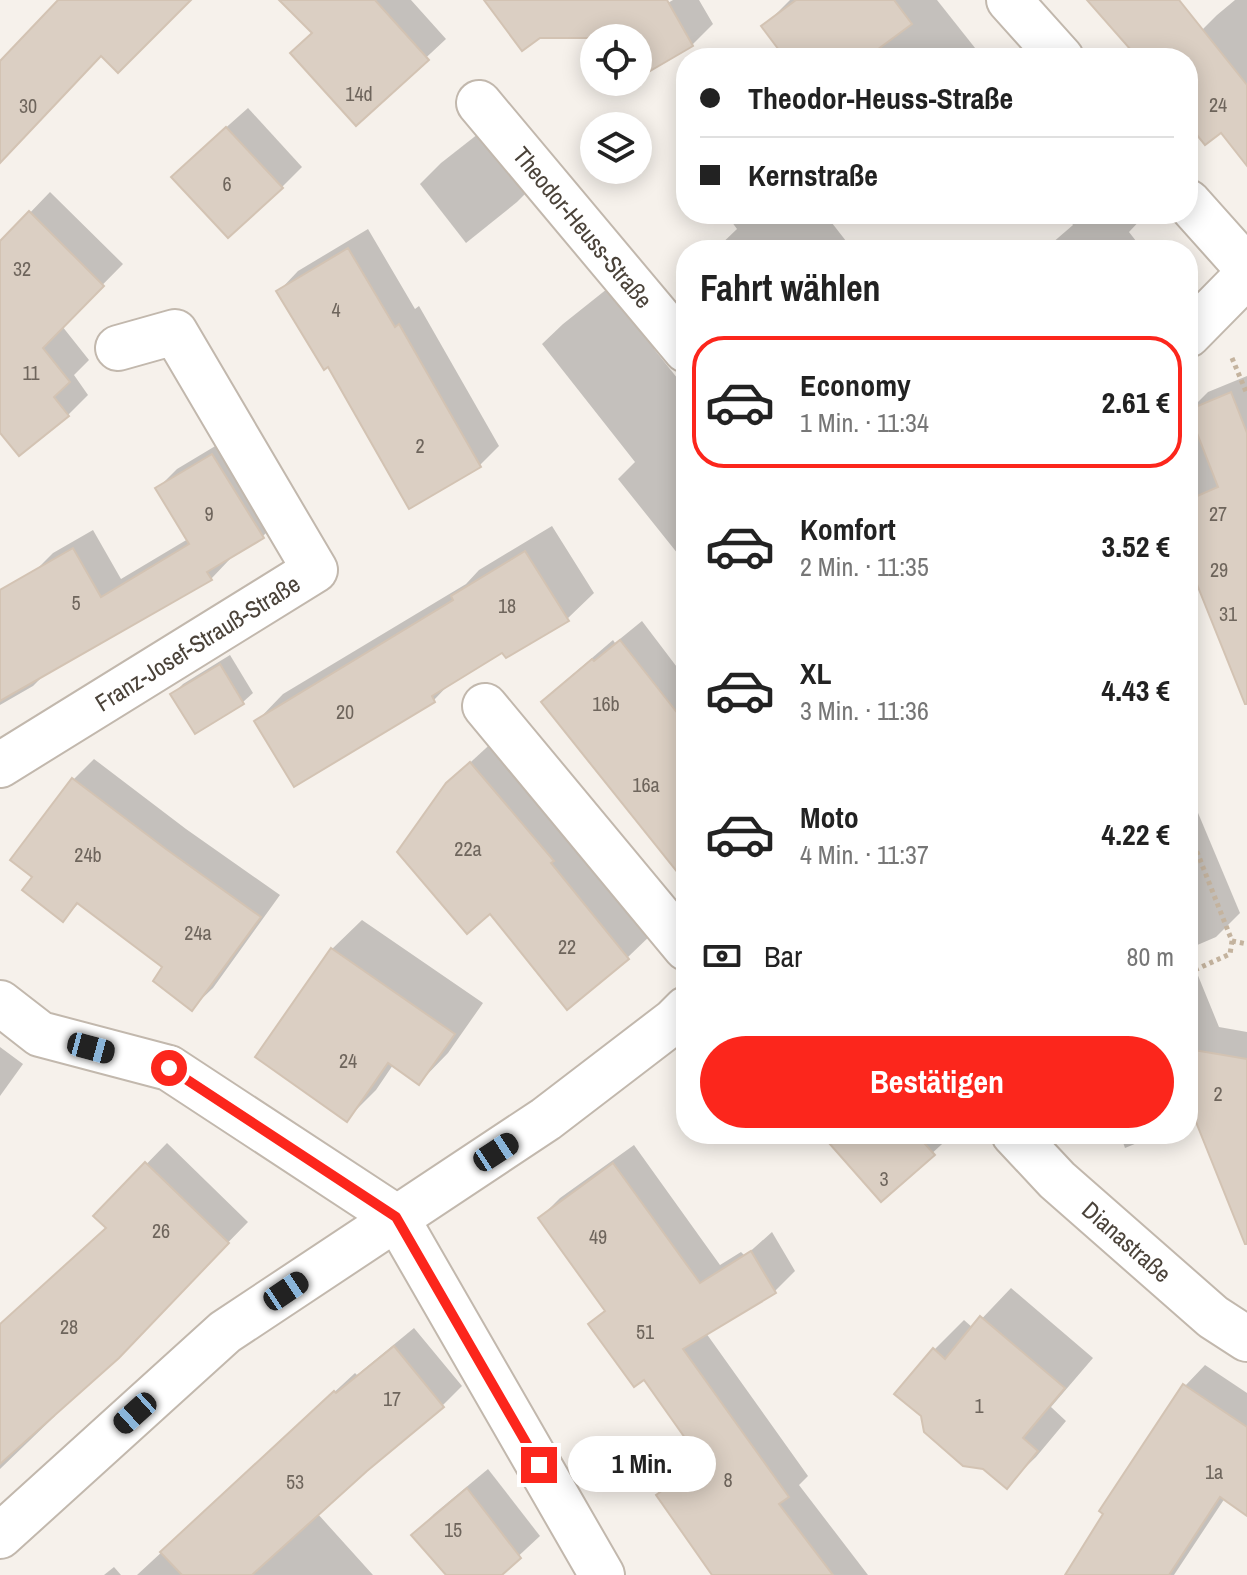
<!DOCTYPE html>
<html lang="de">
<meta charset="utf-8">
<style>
body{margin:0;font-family:"Archivo Narrow",sans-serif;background:#f2f2f2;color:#222;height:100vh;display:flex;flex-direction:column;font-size:30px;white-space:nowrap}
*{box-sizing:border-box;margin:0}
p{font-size:26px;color:#767676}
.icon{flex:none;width:44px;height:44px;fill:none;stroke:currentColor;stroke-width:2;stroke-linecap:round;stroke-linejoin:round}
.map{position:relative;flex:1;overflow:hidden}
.panel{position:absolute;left:676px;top:240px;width:522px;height:904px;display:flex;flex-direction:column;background:#fff;border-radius:32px;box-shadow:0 4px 20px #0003}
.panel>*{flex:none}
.banner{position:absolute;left:676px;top:48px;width:522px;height:176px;border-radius:32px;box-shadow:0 4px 20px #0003;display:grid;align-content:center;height:176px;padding:0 24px;background:#fff}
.fabs{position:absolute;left:580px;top:24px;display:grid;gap:16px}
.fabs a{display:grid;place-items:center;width:72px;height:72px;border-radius:50%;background:#fff;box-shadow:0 4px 20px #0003;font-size:40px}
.end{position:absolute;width:36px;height:36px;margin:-18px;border:10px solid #fc261c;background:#fff;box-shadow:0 0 0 4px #fff}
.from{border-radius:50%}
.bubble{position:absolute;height:56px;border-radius:28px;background:#fff;box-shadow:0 4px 20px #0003;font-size:26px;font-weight:800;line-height:56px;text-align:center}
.car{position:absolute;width:24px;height:48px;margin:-24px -12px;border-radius:10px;box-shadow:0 0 6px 2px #0007;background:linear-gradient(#222 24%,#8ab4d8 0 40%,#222 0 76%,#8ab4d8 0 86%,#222 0)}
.banner b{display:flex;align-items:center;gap:28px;height:76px;font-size:30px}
.banner b+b{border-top:2px solid #e0e0e0}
.banner i{width:20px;height:20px;background:#222}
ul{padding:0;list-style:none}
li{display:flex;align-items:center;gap:24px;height:132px;margin:0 16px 12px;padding:0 8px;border:4px solid transparent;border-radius:32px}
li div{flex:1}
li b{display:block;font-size:30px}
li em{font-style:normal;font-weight:800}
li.current{border-color:#fc261c}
li>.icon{width:72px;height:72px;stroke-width:1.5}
h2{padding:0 24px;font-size:36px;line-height:96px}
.pay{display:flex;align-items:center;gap:20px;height:88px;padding:0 24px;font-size:30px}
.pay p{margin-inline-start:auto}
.action{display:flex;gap:16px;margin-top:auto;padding:16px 24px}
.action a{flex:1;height:92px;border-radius:48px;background:#fc261c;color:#fff;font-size:32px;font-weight:800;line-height:92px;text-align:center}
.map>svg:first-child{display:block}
</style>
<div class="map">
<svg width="1247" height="1575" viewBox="0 0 1247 1575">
<rect width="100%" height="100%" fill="#f6f1eb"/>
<g fill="#0003">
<path d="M 282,0 L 411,0 L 446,39 L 356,123 L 314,32 Z"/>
<path d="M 673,0 L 699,0 L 713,24 L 692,45 L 638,76 L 638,38 L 620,38 L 638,20 Z"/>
<path d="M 790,0 L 937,0 L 983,58 L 787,58 L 764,26 Z"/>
<path d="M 1235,0 L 1247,0 L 1247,163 L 1221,130 L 1188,121 L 1188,58 L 1174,58 L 1217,15 Z"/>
<path d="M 248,108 L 302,167 L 282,187 L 194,156 Z"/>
<path d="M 492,123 L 537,182 L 517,202 L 466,243 L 420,184 L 441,163 Z"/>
<path d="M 50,192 L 123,264 L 62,326 L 89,360 L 74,375 L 88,395 L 68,415 L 0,430 L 0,244 Z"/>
<path d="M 726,214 L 825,214 L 853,250 L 715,250 L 737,229 Z"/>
<path d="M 1065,214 L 1146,214 L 1129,232 L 1143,250 L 1044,250 L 1073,225 Z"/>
<path d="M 368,229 L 415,309 L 419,306 L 499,446 L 479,466 L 328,364 L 279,291 L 298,271 Z"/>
<path d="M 617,281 L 663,340 L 654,349 L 686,389 L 686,564 L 618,479 L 635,462 L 542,344 L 563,324 Z"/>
<path d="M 1247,376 L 1247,703 L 1188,555 L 1188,420 L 1193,418 L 1190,410 L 1208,392 Z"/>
<path d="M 232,436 L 282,517 L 263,536 L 229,557 L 230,559 L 211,579 L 47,672 L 33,686 L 0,705 L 0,601 L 33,573 L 53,553 L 93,530 L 121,579 L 188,539 L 158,488 L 177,469 Z"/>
<path d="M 552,526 L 594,593 L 567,619 L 502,650 L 454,679 L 434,700 L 257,721 L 283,694 L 466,584 L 479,570 Z"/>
<path d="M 642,621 L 686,679 L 686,879 L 544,702 L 564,682 L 613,640 L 615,643 Z"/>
<path d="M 230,655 L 253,693 L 243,702 L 173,694 L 183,684 Z"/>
<path d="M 498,737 L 654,932 L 627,958 L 447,784 Z"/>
<path d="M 94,759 L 186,829 L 280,895 L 213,988 L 192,1008 L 165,967 L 79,903 L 63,919 L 35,876 L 13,859 L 74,779 Z"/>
<path d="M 1188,789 L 1240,913 L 1216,937 L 1188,949 Z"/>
<path d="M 362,920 L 483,1003 L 448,1053 L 419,1083 L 393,1065 L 376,1090 L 347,1119 L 257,1057 L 332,949 Z"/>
<path d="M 1188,951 L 1219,1027 L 1247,1032 L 1247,1170 L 1197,1119 L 1188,1122 Z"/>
<path d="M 0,1047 L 23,1064 L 0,1096 Z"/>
<path d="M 881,1134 L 953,1134 L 881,1200 Z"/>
<path d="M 1120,1134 L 1159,1134 L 1125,1148 Z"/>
<path d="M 167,1143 L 248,1222 L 139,1334 L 53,1414 L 55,1416 L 0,1469 L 0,1370 L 108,1227 L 96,1216 Z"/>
<path d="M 634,1145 L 720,1265 L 741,1252 L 745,1256 L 772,1232 L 795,1271 L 775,1291 L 706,1333 L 808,1476 L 799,1485 L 868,1575 L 778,1575 L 659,1495 L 679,1475 L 702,1458 L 645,1377 L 590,1324 L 606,1309 L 540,1218 L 560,1198 Z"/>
<path d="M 1011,1288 L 1093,1358 L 1051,1407 L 1066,1421 L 1036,1457 L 1006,1486 L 934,1350 L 964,1320 L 973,1328 Z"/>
<path d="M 414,1328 L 462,1386 L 443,1405 L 317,1513 L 373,1575 L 137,1575 L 355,1373 L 357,1375 Z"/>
<path d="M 1205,1365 L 1247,1393 L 1247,1513 L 1225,1498 L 1174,1575 L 1067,1575 L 1185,1386 Z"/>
<path d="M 488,1469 L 540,1536 L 498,1575 L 447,1575 L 414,1535 L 434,1514 Z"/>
<path d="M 114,1567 L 121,1575 L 104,1575 Z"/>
</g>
<g fill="#dbcfc3" stroke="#d3c3b3" stroke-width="2">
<path d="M 58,0 L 191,0 L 118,73 L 101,56 L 0,163 L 0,61 Z"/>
<path d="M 279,0 L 375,0 L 429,60 L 356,126 L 290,53 L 312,33 Z"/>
<path d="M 484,0 L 667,0 L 693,46 L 638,78 L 638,38 L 540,38 L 522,51 Z"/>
<path d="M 796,0 L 894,0 L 912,24 L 866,58 L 785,58 L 761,26 Z"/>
<path d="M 1087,0 L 1179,0 L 1247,85 L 1247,166 L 1221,133 L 1205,145 L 1188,124 L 1188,58 L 1138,58 Z"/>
<path d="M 226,127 L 283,188 L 228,238 L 171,177 Z"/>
<path d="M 29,211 L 104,286 L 43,348 L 70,382 L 54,397 L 69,416 L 19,456 L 0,433 L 0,241 Z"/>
<path d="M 348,248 L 395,327 L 399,324 L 481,467 L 409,509 L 328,367 L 324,370 L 276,291 Z"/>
<path d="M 1231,392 L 1247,433 L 1247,704 L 1245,704 L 1188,562 L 1188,500 L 1218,487 L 1188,410 Z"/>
<path d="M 212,454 L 264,538 L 207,572 L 212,580 L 0,701 L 0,590 L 73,548 L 101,597 L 189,544 L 155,488 Z"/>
<path d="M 525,551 L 569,621 L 506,658 L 502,653 L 432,696 L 435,702 L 294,787 L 254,721 L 453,600 L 451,596 Z"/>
<path d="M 620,640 L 686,724 L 686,883 L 541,702 L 592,659 L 594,661 Z"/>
<path d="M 220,664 L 244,704 L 195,734 L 170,694 Z"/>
<path d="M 470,762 L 554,861 L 551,863 L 629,959 L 567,1010 L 490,914 L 467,934 L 397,852 L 446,783 Z"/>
<path d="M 72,778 L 166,849 L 261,917 L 192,1011 L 153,981 L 162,967 L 77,903 L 63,922 L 22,890 L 32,877 L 10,860 Z"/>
<path d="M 331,948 L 455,1034 L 419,1085 L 388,1063 L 347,1122 L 255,1057 Z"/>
<path d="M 1188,1049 L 1247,1059 L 1247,1244 L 1245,1244 L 1188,1102 Z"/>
<path d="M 821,1134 L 916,1134 L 935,1155 L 881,1202 Z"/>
<path d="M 145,1162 L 229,1243 L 119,1358 L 0,1464 L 0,1324 L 106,1228 L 93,1216 Z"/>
<path d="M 613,1163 L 700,1283 L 751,1251 L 776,1293 L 683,1349 L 789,1497 L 779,1504 L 833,1575 L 712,1575 L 656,1495 L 702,1462 L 644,1380 L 634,1387 L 588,1324 L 605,1311 L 538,1218 Z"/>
<path d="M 980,1316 L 1065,1388 L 1023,1438 L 1038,1451 L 1007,1489 L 983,1469 L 963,1466 L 924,1432 L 921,1416 L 894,1394 L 933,1348 L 945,1359 Z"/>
<path d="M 394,1346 L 444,1407 L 367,1471 L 252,1575 L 182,1575 L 160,1552 L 334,1391 L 336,1393 Z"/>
<path d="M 1183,1384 L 1247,1427 L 1247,1516 L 1220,1497 L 1169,1575 L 1065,1575 L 1103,1514 L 1099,1511 Z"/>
<path d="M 467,1488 L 521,1558 L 502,1575 L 446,1575 L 411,1535 Z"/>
</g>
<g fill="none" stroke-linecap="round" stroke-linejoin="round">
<g stroke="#c2b8ad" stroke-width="48">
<g id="minor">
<path d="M 1009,0 L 1061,58"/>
<path id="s1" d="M 479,103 L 686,350"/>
<path d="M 1188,202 L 1247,268"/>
<path d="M 1188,335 L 1247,275"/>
<path d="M 485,706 L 686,948"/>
<path id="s2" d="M 0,765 L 315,570 L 175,332 L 118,348"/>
<path d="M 0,1003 L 40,1034 L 169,1068 L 396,1217 L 602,1575"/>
<path id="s3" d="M 1014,1134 L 1057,1180 L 1213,1317 L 1247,1339"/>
<path d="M 0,1536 L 225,1332 L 546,1119 L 674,1021 L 686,1009"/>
</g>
</g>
<g stroke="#c4b39e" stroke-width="5" stroke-dasharray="4 4" stroke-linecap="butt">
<path d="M 1232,358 L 1247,394"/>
<path d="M 1188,829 L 1232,941 L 1230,954 L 1188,973"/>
<path d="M 1232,941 L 1247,944"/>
</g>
<use href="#minor" stroke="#fff" stroke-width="44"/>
</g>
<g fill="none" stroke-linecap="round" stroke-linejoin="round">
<path stroke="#fc261c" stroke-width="10" d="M 169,1068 L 396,1217 L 539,1465"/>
</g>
<g text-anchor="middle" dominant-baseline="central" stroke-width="7" stroke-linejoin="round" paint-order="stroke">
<g font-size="20" fill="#6e655c">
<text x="359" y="93">14d</text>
<text x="1218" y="104">24</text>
<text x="28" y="105">30</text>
<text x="227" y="183">6</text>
<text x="22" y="268">32</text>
<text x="336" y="309">4</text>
<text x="31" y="372">11</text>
<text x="420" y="445">2</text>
<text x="209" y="513">9</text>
<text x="1218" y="513">27</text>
<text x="1219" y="569">29</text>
<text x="76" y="602">5</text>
<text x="507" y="605">18</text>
<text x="1228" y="613">31</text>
<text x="606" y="703">16b</text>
<text x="345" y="711">20</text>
<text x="646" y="784">16a</text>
<text x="468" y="848">22a</text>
<text x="88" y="854">24b</text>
<text x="198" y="932">24a</text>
<text x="567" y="946">22</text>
<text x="348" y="1060">24</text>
<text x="1218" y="1093">2</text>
<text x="884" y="1178">3</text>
<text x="161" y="1230">26</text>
<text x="598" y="1236">49</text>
<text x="69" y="1326">28</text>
<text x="645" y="1331">51</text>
<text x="392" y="1398">17</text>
<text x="979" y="1405">1</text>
<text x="1214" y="1471">1a</text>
<text x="728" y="1479">8</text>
<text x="295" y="1481">53</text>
<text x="453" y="1529">15</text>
</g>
<g font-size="24" fill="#4a4239" stroke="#fff">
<text stroke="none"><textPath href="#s1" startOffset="162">Theodor-Heuss-Straße</textPath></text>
<text stroke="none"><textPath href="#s2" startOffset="232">Franz-Josef-Strauß-Straße</textPath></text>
<text stroke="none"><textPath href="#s3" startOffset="156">Dianastraße</textPath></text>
</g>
</g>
</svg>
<div class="fabs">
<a><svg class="icon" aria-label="locate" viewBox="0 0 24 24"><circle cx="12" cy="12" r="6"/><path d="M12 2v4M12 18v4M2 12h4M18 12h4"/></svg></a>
<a><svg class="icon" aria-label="layers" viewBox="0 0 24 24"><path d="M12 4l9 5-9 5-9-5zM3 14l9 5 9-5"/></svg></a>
</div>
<i class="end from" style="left:169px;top:1068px"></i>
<i class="end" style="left:539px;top:1465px"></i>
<div class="bubble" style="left:568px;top:1436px;width:148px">1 Min.</div>
<i class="car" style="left:91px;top:1048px;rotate:105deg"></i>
<i class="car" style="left:496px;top:1152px;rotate:57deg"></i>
<i class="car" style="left:286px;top:1291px;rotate:56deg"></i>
<i class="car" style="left:135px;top:1413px;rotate:228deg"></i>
<div class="banner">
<b><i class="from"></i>Theodor-Heuss-Straße</b>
<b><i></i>Kernstraße</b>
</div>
<section class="panel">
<h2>Fahrt wählen</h2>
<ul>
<li class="current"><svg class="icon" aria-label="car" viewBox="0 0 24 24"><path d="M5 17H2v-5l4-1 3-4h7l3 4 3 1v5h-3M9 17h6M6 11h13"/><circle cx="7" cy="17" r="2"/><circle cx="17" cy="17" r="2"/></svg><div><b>Economy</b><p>1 Min. · 11:34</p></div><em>2.61 €</em></li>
<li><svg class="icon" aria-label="car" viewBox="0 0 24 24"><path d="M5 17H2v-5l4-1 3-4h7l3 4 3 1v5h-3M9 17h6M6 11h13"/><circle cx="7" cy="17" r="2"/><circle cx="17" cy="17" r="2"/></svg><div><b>Komfort</b><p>2 Min. · 11:35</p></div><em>3.52 €</em></li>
<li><svg class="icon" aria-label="car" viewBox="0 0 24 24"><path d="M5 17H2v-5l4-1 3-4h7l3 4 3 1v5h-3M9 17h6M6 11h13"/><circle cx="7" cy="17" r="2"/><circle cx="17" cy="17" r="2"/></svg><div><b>XL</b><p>3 Min. · 11:36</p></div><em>4.43 €</em></li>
<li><svg class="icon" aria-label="car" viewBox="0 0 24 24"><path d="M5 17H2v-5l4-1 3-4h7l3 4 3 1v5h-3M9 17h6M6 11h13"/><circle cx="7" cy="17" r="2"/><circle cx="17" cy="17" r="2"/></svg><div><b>Moto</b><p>4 Min. · 11:37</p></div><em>4.22 €</em></li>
</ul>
<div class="pay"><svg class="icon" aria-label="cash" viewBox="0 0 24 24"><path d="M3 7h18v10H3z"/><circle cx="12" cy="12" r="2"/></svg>Bar<p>80 m</p></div>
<div class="action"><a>Bestätigen</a></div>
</section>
</div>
